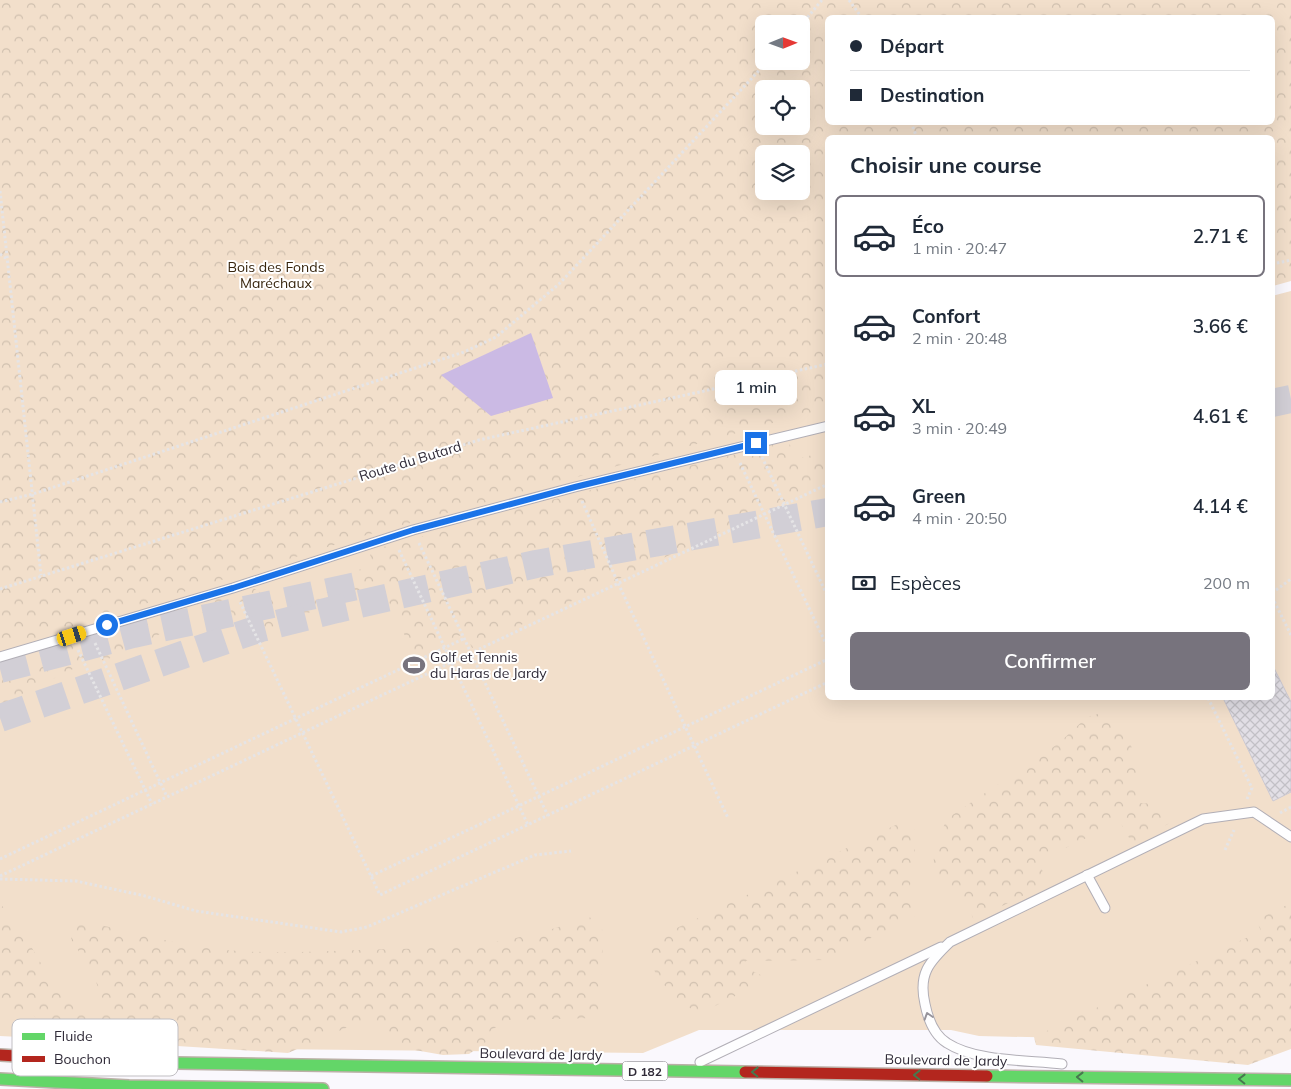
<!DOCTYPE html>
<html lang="fr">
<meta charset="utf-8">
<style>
body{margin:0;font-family:Mulish,sans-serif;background:#f6f6f7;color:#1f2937;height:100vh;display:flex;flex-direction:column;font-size:19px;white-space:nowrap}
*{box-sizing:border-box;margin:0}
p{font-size:16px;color:#747a83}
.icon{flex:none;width:28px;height:28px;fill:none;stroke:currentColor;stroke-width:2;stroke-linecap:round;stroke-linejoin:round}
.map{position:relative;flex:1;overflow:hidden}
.details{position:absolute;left:825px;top:135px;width:450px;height:565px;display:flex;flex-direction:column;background:#fff;border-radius:8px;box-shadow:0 5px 20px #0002}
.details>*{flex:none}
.hud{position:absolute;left:825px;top:15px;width:450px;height:110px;border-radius:8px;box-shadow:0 5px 20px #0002;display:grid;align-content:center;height:110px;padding:0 25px;background:#fff}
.needle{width:32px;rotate:89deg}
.fabs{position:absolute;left:755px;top:15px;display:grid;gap:10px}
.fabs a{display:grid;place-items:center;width:55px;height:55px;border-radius:8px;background:#fff;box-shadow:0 5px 20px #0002;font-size:25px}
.end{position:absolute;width:22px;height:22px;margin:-11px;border:6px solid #1a73e8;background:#fff;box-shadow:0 0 0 2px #fff}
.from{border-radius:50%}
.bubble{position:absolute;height:35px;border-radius:8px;background:#fff;box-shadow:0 5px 20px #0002;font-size:16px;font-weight:600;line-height:35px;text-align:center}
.car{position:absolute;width:15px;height:30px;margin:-15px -8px;border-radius:6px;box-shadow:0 0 4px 1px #0007;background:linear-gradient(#f5c518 24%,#345 0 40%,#f5c518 0 76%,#345 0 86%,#f5c518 0)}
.hud b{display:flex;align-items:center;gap:18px;height:48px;font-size:19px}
.hud b+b{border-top:1px solid #e0e1e3}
.hud i{width:12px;height:12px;background:#1f2937}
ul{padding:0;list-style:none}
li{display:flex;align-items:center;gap:15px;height:82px;margin:0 10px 8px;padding:0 15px;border:2px solid transparent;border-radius:8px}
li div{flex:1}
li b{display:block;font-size:19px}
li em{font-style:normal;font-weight:600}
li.selected{border-color:#77737d}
li>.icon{width:45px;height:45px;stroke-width:1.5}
h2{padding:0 25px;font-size:22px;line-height:60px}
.pay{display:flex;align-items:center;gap:12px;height:55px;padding:0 25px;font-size:19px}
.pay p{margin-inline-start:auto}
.action{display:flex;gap:10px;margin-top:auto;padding:10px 25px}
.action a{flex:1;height:58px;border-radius:8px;background:#77737d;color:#fff;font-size:20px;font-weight:600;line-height:58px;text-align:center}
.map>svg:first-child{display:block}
</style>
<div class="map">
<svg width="1291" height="1089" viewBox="0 0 1291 1089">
<defs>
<pattern id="forest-crowns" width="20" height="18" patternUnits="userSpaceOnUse" patternTransform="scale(1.25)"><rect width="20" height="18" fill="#f2dfcb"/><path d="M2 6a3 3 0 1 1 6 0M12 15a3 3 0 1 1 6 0" fill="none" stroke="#d0c0af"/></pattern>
<pattern id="building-cross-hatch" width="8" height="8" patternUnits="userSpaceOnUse" patternTransform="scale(1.25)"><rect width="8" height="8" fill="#e2dfe6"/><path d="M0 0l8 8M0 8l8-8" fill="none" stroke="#c2c0c6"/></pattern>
</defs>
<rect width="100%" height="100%" fill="#faf8fd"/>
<path fill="#f2dfcb" d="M 1291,291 L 1291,1043 L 979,1036 L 951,1030 L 699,1030 L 643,1053 L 261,1049 L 0,1036 L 0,632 L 827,400 L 828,698 L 1272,698 L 1272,296 Z"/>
<g fill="url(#forest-crowns)" fill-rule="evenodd">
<path d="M 0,0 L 1291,0 L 1291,281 L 1273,286 L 1272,138 L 828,138 L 827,408 L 363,536 L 0,649 ZM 828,18 L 1272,18 L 1272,122 L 828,122 ZM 764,24 L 801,24 L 801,61 L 764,61 ZM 764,89 L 801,89 L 801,126 L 764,126 ZM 764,154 L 801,154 L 801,191 L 764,191 Z"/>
<path d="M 789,441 L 794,460 L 827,451 L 827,481 L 472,648 L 465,633 L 415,657 L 379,581 L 246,641 L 226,601 L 114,657 L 73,669 L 0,705 L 0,679 L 68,658 L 63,645 L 252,587 L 271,600 L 373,565 L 369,551 L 559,498 Z"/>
<path d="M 1101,713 C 1118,729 1139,747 1139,772 C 1139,787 1132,785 1138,803 L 1162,804 L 1170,823 L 1132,843 L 1120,822 L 1038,861 L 1048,883 L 974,920 C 971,914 968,903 963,899 C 959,894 951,894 946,890 C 923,873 937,837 948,818 L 1059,743 L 1087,717 Z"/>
<path d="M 900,823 L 907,823 L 915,830 L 915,863 L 908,894 L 915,916 L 827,960 L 746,961 L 744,967 L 769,979 L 699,1014 C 679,1001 659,985 650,961 C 648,955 649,947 649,941 Z"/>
<path d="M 0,903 C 8,914 17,926 25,937 C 45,967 59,1005 93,1018 L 108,1012 L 92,972 L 72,941 L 68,926 L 74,921 C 117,926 158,941 200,947 C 253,955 306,952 359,950 C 434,948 517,948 586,916 L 601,922 L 603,936 L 600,1010 L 595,1018 L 509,1020 L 491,1030 L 485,1043 L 469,1054 L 443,1055 L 409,1049 L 378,1022 L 362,1021 L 288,1053 L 67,1039 L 44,1028 L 30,1011 L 0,1013 Z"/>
<path d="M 1291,903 L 1291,1049 L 1248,1065 L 1036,1045 L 1034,1037 L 1261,931 L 1256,920 Z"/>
</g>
<path fill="#cbbae4" d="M 531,333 L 553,398 L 491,416 L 441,375 Z"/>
<path fill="url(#building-cross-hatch)" stroke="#ccc9d2" d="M 1272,664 L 1291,702 L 1291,792 L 1273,801 L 1223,698 L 1272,698 Z"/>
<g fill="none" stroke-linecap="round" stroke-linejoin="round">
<g stroke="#d2cfd6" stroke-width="28" stroke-dasharray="28 14" stroke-linecap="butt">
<path d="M 1272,403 L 1291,399"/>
<path d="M 0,669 L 133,634 L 366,584"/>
<path d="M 0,718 L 261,628 L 337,609 L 536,564 L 828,512"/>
</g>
<g stroke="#b1aeb6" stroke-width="11">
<g id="lane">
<path d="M 0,657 L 233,588 L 413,530 L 575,487 L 828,426"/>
<path d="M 1087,875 L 1105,908"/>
<path d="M 700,1062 L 941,947"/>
<path d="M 1062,1064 C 1028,1060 976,1062 947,1043 C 934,1035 928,1019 925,1004 C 918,974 929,962 950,942 L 1203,819 L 1254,812 L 1291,837"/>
</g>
</g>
<g stroke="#bbb0a7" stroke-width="14">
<g id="fast">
<path d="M 114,1062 L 745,1072"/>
<path d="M 987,1076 L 1291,1080"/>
<path d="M 0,1079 L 129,1086 L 323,1089"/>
</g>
</g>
<g stroke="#bbb0a7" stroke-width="14">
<g id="jam">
<path d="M 0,1055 L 114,1062"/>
<path d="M 745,1072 L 987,1076"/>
</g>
</g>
<g stroke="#e5e4e6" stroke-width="3" stroke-dasharray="2.5 2.5" stroke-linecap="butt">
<path d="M 849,0 L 862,18"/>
<path d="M 801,25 L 822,0"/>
<path d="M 911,122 L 917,138"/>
<path d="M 0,191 L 41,575"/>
<path d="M 0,254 L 7,259"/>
<path d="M 1272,264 L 1291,260"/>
<path d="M 762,457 L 828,597"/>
<path d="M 740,463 L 828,648"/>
<path d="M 582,501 L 618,583 L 728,818"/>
<path d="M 0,502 L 33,494 L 464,352 L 496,337 L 559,284 L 768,61"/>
<path d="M 419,543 L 548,816"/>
<path d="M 399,550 L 528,825"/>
<path d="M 0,589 L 479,440 L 828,364"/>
<path d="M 1272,593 L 1291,579"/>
<path d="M 1272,597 L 1291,635"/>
<path d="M 240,602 L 380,895 L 828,682"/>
<path d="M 95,643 L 167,797"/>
<path d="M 78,650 L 152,804"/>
<path d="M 1208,698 L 1252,788 L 1247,799"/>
<path d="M 1280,813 L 1291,807"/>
<path d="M 1225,850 L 1234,830"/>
<path d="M 0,859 L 463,639"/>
<path d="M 0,876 L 828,484"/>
<path d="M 371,876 L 828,659"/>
<path d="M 0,879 L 76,881 L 145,896 L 196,911 L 341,932 L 367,927 L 535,855 L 571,851"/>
</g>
<use href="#lane" stroke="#fefeff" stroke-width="9"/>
<use href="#fast" stroke="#63d668" stroke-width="11"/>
<use href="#jam" stroke="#b3261e" stroke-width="11"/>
</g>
<defs><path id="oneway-chevron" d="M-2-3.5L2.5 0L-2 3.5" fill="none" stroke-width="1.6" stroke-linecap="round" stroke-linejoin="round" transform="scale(1.25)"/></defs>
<use stroke="#97949c" href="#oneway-chevron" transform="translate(928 1016) rotate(-108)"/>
<g stroke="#47784e">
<use href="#oneway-chevron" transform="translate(755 1072) rotate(-179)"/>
<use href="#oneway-chevron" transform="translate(917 1075) rotate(-179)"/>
<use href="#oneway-chevron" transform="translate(1080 1077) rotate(-179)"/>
<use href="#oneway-chevron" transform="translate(1242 1079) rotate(-179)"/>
</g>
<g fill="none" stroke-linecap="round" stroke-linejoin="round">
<path stroke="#1a73e8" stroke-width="6" d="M 107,625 L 233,588 L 413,530 L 575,487 L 756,443"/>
</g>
<defs>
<g id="stadium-bare" transform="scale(1.725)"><path d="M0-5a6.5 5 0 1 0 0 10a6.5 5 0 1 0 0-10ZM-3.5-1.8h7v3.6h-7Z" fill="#77737d" stroke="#fff" stroke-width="2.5" paint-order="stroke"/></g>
</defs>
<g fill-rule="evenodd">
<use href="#stadium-bare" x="414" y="665"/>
</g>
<g text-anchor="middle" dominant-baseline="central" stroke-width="4" stroke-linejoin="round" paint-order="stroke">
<rect fill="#fff" stroke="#6e6b74" stroke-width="1" x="622.5" y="1061.5" width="45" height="19" rx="4"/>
<g font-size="12" font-weight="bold" fill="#302b38">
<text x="645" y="1071">D 182</text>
</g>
<g font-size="14" fill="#37250d" stroke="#fff">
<text x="276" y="267">Bois des Fonds<tspan x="276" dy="16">Maréchaux</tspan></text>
</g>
<g font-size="14" fill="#302b38" stroke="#fff">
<text transform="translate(410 461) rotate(-17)">Route du Butard</text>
<text transform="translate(541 1054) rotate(1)">Boulevard de Jardy</text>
<text transform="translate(946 1060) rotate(1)">Boulevard de Jardy</text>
</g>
<g font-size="14" fill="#302b38" stroke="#fff" text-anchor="start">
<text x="430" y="657">Golf et Tennis<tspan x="430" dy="16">du Haras de Jardy</tspan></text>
</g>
</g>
<rect x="12" y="1019" width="166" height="57" rx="8" fill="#fff" stroke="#c1bfc3" stroke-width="1"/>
<rect x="22" y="1033" width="23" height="7" fill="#63d668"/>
<rect x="22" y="1056" width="23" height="6" fill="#b3261e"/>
<g font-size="14" fill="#302b38">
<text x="54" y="1041">Fluide</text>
<text x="54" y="1064">Bouchon</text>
</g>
</svg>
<div class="fabs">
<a><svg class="needle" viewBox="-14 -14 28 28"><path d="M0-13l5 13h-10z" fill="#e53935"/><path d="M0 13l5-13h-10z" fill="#747a83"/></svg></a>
<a><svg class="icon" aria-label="locate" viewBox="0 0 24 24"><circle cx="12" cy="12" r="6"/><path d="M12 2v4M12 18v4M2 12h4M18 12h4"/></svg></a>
<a><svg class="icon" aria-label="layers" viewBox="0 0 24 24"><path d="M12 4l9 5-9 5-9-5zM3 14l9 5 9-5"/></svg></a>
</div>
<i class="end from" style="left:107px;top:625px"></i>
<i class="end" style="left:756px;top:443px"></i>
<div class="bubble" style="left:715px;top:370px;width:82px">1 min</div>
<i class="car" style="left:72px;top:636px;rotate:72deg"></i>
<div class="hud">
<b><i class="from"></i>Départ</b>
<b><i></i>Destination</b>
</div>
<section class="details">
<h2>Choisir une course</h2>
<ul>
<li class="selected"><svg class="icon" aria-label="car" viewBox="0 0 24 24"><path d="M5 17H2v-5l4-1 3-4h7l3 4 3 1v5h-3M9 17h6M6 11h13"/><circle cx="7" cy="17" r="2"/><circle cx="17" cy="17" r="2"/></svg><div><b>Éco</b><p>1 min · 20:47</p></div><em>2.71 €</em></li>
<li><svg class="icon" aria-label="car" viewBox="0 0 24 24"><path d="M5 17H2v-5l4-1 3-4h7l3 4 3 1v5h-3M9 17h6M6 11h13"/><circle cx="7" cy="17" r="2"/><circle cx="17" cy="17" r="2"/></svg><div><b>Confort</b><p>2 min · 20:48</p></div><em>3.66 €</em></li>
<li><svg class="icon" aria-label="car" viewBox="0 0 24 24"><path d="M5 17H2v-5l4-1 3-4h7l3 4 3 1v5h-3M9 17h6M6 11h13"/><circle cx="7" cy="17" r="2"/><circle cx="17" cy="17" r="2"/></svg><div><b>XL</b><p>3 min · 20:49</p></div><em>4.61 €</em></li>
<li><svg class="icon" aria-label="car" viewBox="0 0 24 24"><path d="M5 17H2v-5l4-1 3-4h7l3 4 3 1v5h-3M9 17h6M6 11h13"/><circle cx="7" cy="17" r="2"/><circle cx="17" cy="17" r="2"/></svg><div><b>Green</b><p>4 min · 20:50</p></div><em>4.14 €</em></li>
</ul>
<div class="pay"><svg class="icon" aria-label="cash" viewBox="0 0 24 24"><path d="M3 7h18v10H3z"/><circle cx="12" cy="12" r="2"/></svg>Espèces<p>200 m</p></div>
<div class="action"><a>Confirmer</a></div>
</section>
</div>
